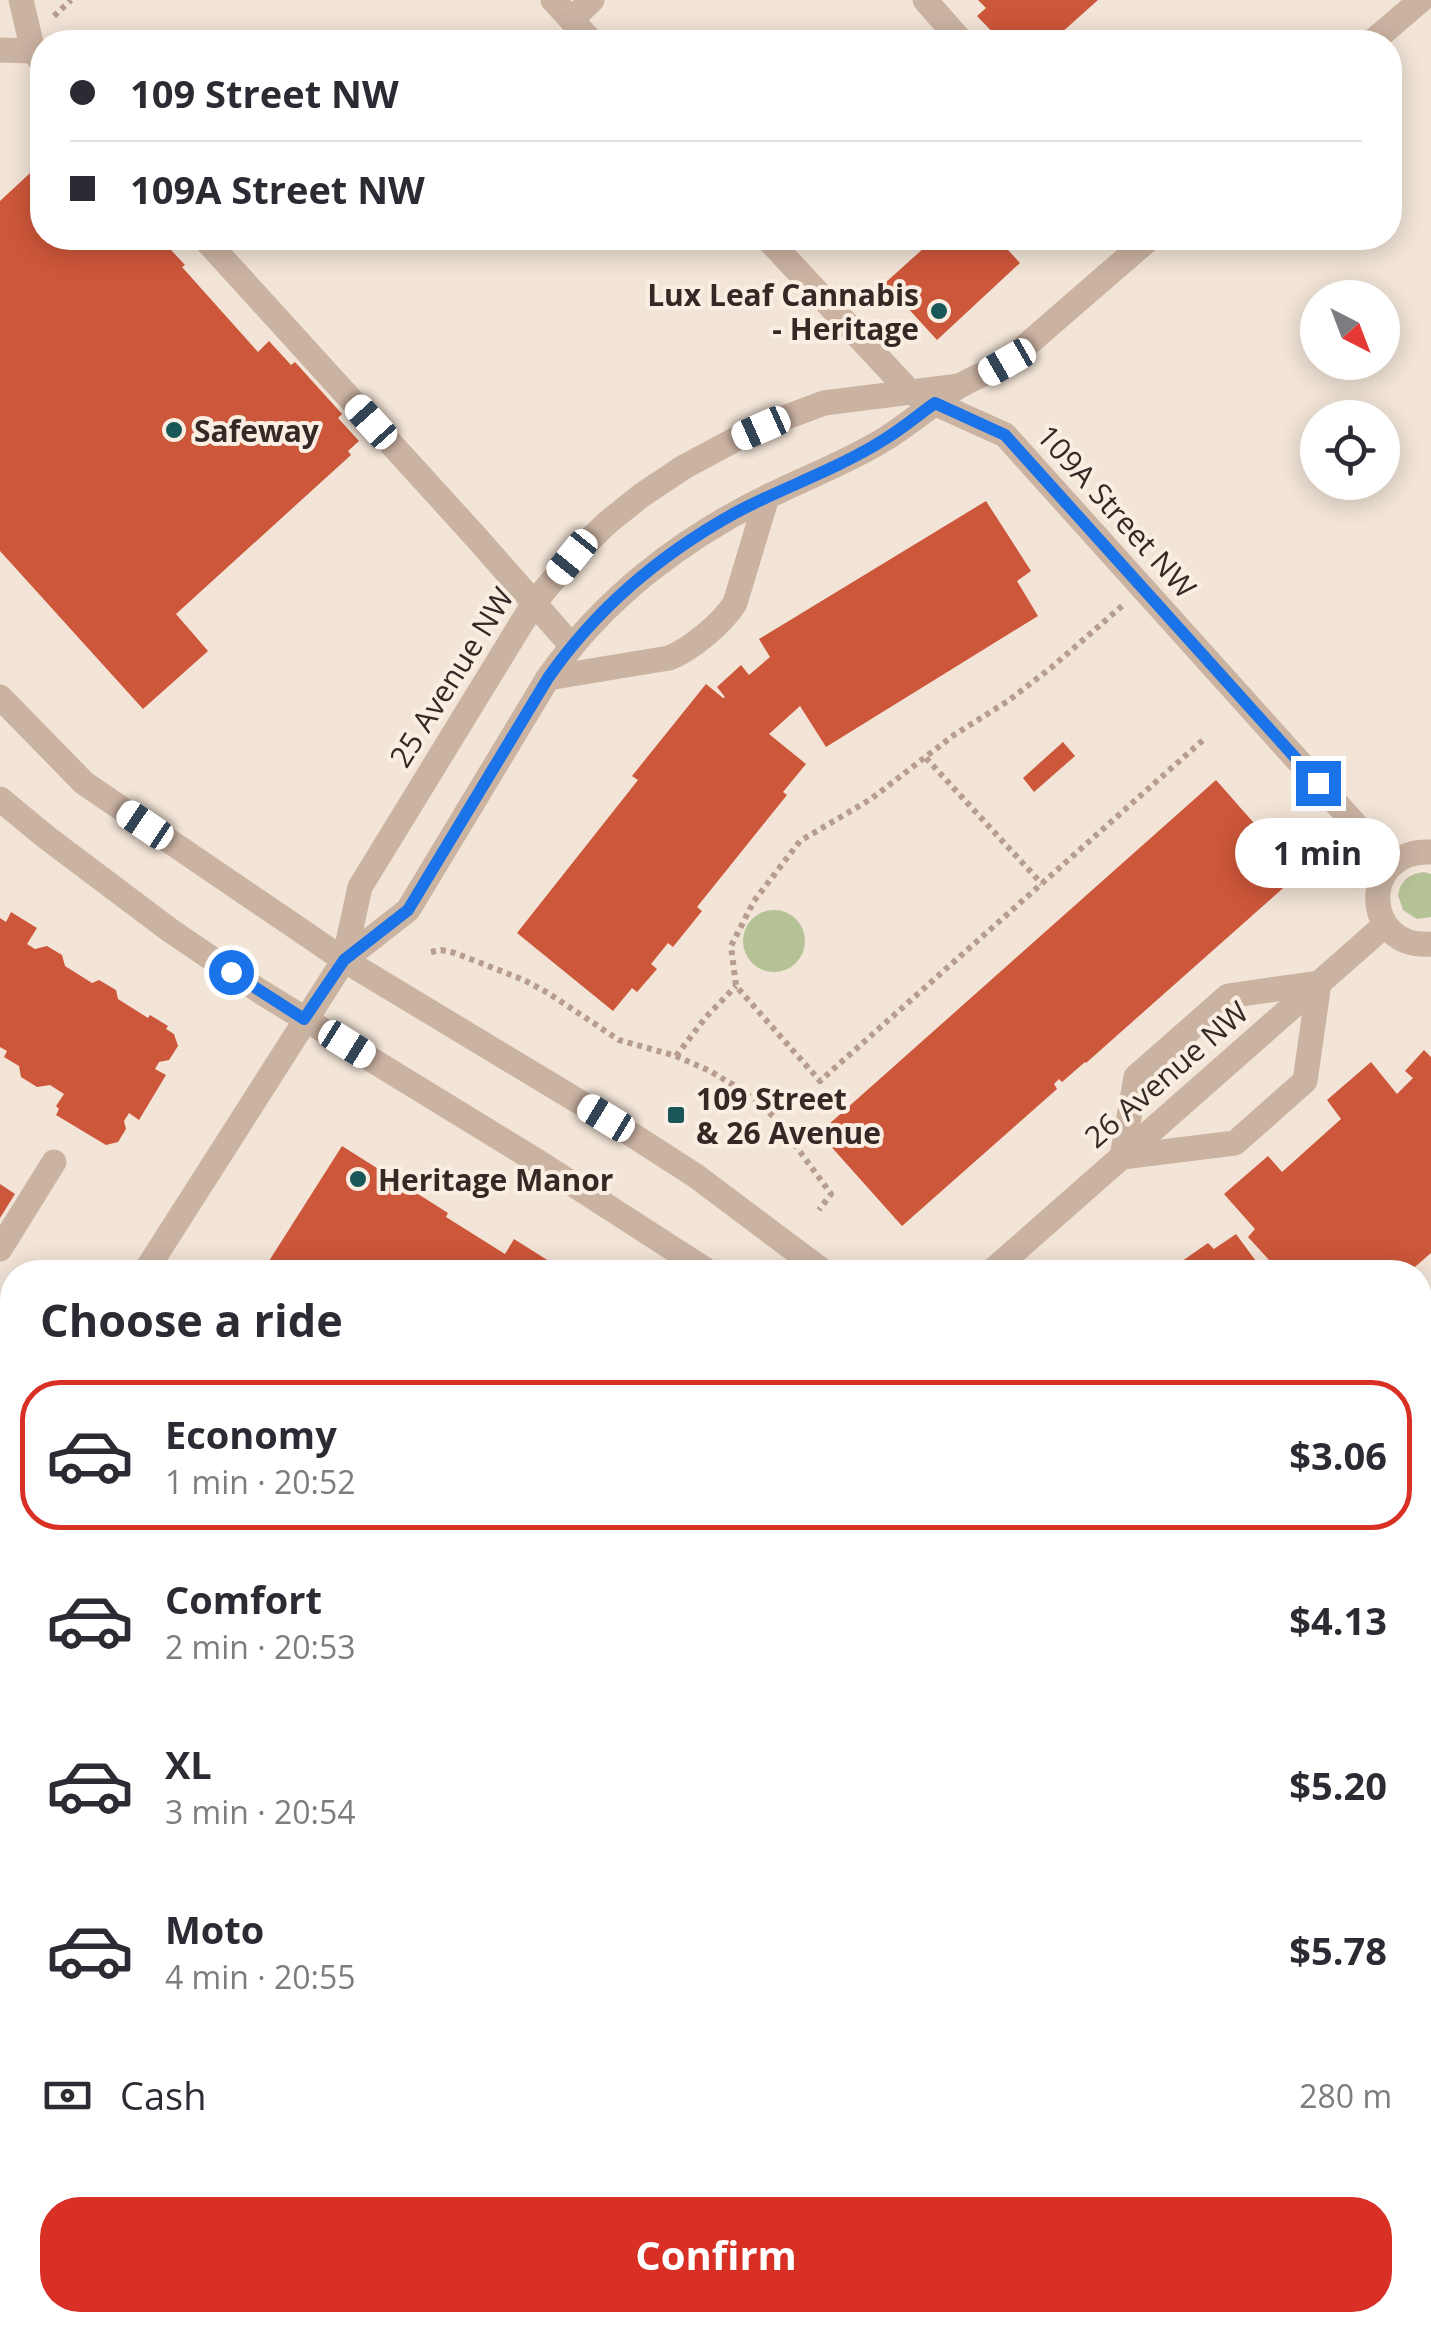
<!DOCTYPE html>
<meta charset="utf-8">
<style>
body{margin:0;font-family:"Open Sans",sans-serif;background:#f2f2f3;color:#2b2b33;height:100vh;display:flex;flex-direction:column;font-size:38px;white-space:nowrap}
*{box-sizing:border-box;margin:0}
p{font-size:32px;color:#7c7c81}
.icon{flex:none;width:55px;height:55px;fill:none;stroke:currentColor;stroke-width:2;stroke-linecap:round;stroke-linejoin:round}
.map{position:relative;flex:1;overflow:hidden}
.sheet{position:absolute;left:0px;top:1260px;width:1432px;height:1072px;display:flex;flex-direction:column;background:#fff;border-radius:40px 40px 0 0;box-shadow:0 5px 25px #0003}
.sheet>*{flex:none}
.top-card{position:absolute;left:30px;top:30px;width:1372px;height:220px;border-radius:40px;box-shadow:0 5px 25px #0003;display:grid;align-content:center;height:220px;padding:0 40px;background:#fff}
.needle{width:65px;rotate:138deg}
.fabs{position:absolute;left:1300px;top:280px;display:grid;gap:20px}
.fabs a{display:grid;place-items:center;width:100px;height:100px;border-radius:50%;background:#fff;box-shadow:0 5px 25px #0003;font-size:50px}
.end{position:absolute;width:45px;height:45px;margin:-22px;border:12px solid #1a73e8;background:#fff;box-shadow:0 0 0 5px #fff}
.from{border-radius:50%}
.bubble{position:absolute;height:70px;border-radius:35px;background:#fff;box-shadow:0 5px 25px #0003;font-size:32px;font-weight:700;line-height:70px;text-align:center}
.car{position:absolute;width:30px;height:60px;margin:-30px -15px;border-radius:12px;box-shadow:0 0 8px 2px #0007;background:linear-gradient(#fff 24%,#345 0 40%,#fff 0 76%,#345 0 86%,#fff 0)}
.top-card b{display:flex;align-items:center;gap:35px;height:95px;font-size:38px}
.top-card b+b{border-top:2px solid #e1e1e2}
.top-card i{width:25px;height:25px;background:#2b2b33}
ul{padding:0;list-style:none}
li{display:flex;align-items:center;gap:30px;height:150px;margin:0 20px 15px;padding:0 20px;border:5px solid transparent;border-radius:40px}
li div{flex:1}
li b{display:block;font-size:38px}
li em{font-style:normal;font-weight:700}
li.selected{border-color:#d93025}
li>.icon{width:90px;height:90px;stroke-width:1.5}
h2{padding:0 40px;font-size:45px;line-height:120px}
.pay{display:flex;align-items:center;gap:25px;height:110px;padding:0 40px;font-size:38px}
.pay p{margin-inline-start:auto}
.cta{display:flex;gap:20px;margin-top:auto;padding:20px 40px}
.cta a{flex:1;height:115px;border-radius:40px;background:#d93025;color:#fff;font-size:40px;font-weight:700;line-height:115px;text-align:center}
.map>svg:first-child{display:block}
</style>
<div class="map">
<svg width="1431" height="2332" viewBox="0 0 1431 2332">
<rect width="100%" height="100%" fill="#f2e4d7"/>
<g fill="#b5c296">
<path d="M 1424,872 L 1431,874 L 1431,917 L 1417,919 L 1403,910 L 1398,895 C 1401,880 1409,874 1424,872 Z"/>
<circle cx="774" cy="941" r="31"/>
<path d="M 0,1955 L 12,1962 L 12,2320 L 1250,2320 L 1240,2332 L 0,2332 Z"/>
</g>
<g fill="#cd573a">
<path d="M 978,0 L 1098,0 L 1051,42 L 1002,42 L 977,16 L 986,8 Z"/>
<path d="M 42,162 L 42,238 L 160,238 L 185,265 L 182,267 L 258,352 L 269,341 L 291,365 L 295,362 L 342,414 L 338,418 L 359,441 L 348,451 L 351,455 L 176,614 L 208,651 L 143,709 L 0,551 L 0,201 Z"/>
<path d="M 935,238 L 997,238 L 1020,263 L 937,340 L 885,283 Z"/>
<path d="M 986,501 L 1031,571 L 1017,581 L 1038,616 L 826,747 L 800,706 L 769,734 L 806,764 L 783,792 L 787,795 L 697,907 L 702,911 L 673,947 L 668,943 L 651,964 L 657,969 L 637,992 L 632,988 L 613,1011 L 517,933 L 638,780 L 632,776 L 706,684 L 723,698 L 725,697 L 717,687 L 741,665 L 749,675 L 770,657 L 759,639 Z"/>
<path d="M 1063,742 L 1075,756 L 1034,792 L 1023,778 Z"/>
<path d="M 1216,780 L 1299,874 L 1086,1063 L 1085,1062 L 1062,1082 L 1059,1079 L 1054,1084 L 1057,1089 L 902,1226 L 819,1133 Z"/>
<path d="M 11,912 L 37,928 L 27,944 L 35,949 L 47,946 L 62,955 L 65,966 L 92,983 L 99,980 L 116,990 L 118,999 L 148,1018 L 150,1015 L 168,1026 L 166,1029 L 174,1034 L 178,1046 L 169,1060 L 159,1062 L 155,1069 L 166,1075 L 139,1120 L 129,1113 L 124,1121 L 126,1129 L 118,1142 L 106,1145 L 56,1115 L 59,1109 L 56,1106 L 64,1094 L 50,1085 L 37,1087 L 21,1077 L 19,1066 L 4,1057 L 7,1051 L 0,1047 L 0,918 L 6,922 Z"/>
<path d="M 1424,1050 L 1431,1057 L 1431,1253 L 1409,1272 L 1180,1272 L 1175,1266 L 1208,1243 L 1214,1249 L 1236,1234 L 1261,1268 L 1270,1261 L 1248,1237 L 1255,1229 L 1224,1194 L 1268,1156 L 1282,1172 L 1341,1119 L 1327,1100 L 1371,1062 L 1397,1094 L 1413,1078 L 1405,1071 Z"/>
<path d="M 342,1146 L 448,1213 L 446,1217 L 505,1254 L 514,1239 L 552,1263 L 546,1272 L 262,1272 Z"/>
<path d="M 0,1184 L 15,1194 L 0,1218 Z"/>
<path d="M 1431,1710 L 1431,1794 L 1420,1781 L 1420,1720 Z"/>
<path d="M 0,1732 L 12,1740 L 12,1872 L 6,1882 L 0,1878 Z"/>
</g>
<g fill="none" stroke-linecap="round" stroke-linejoin="round">
<g stroke="#b69d8d" stroke-width="6" stroke-dasharray="5 5" stroke-linecap="butt">
<path d="M 54,16 L 71,0"/>
<path d="M 1122,606 L 1052,667 L 1008,701 L 954,735 L 871,799 L 800,841 L 754,901 L 731,946 L 736,986 L 820,1081 L 1203,740"/>
<path d="M 926,758 L 1042,884"/>
<path d="M 431,952 L 441,950 L 455,953 L 524,980 L 548,993 L 619,1040 L 676,1056 L 710,1071 L 735,1086 L 759,1103 L 776,1119 L 831,1194 L 819,1210"/>
<path d="M 676,1056 L 706,1017 L 736,986"/>
<path d="M 1420,1360 L 1431,1353"/>
<path d="M 1420,1480 L 1431,1490"/>
<path d="M 1420,1658 L 1431,1645"/>
<path d="M 1020,2332 L 1032,2320"/>
</g>
<g stroke="#cbb3a2" stroke-width="25">
<path d="M 21,0 L 33,51 L 42,62"/>
<path d="M 553,0 L 592,42"/>
<path d="M 925,0 L 962,42"/>
<path d="M 571,20 L 592,0"/>
<path d="M 1372,42 L 1421,0"/>
<path d="M 0,50 L 33,51"/>
<path d="M 204,238 L 475,536 L 571,645"/>
<path d="M 767,238 L 910,392 L 1005,435 L 1391,864"/>
<path d="M 959,386 L 1007,362 L 1150,238"/>
<path d="M 548,678 L 669,658 C 690,650 723,623 735,603 L 767,497"/>
<path d="M 0,697 L 84,783 L 344,960 L 606,1118 L 696,1176 L 824,1272"/>
<path d="M 0,799 L 46,837 L 171,931 L 261,992 L 540,1163 L 709,1272"/>
<path d="M 1431,852 C 1358,849 1362,950 1431,944"/>
<path d="M 1319,983 L 1305,1081 L 1235,1143 L 1122,1157 L 1136,1077 L 1228,996 Z"/>
<path d="M 0,1249 L 54,1162"/>
<path d="M 145,1272 L 344,960 L 408,910 L 548,678 C 603,599 682,538 769,496 C 807,477 848,462 885,439 C 910,423 934,403 959,386 L 824,403 L 784,418 L 738,438 L 684,467 L 642,495 L 607,523 L 572,557 L 534,603 L 360,887 L 344,960"/>
<path d="M 991,1272 L 1385,925"/>
<path d="M 0,1503 L 12,1483"/>
<path d="M 1420,1992 L 1431,2005"/>
<path d="M 1420,2107 L 1431,2119"/>
</g>
</g>
<g fill="none" stroke-linecap="round" stroke-linejoin="round">
<path stroke="#1a73e8" stroke-width="12" d="M 231,972 L 304,1019 L 344,960 L 408,910 L 548,678 C 596,609 661,554 735,513 C 784,487 838,469 885,439 C 903,428 918,415 935,403 L 1005,435 L 1318,783"/>
</g>
<g fill="#195758" stroke="#faeee3" stroke-width="4">
<circle cx="939" cy="311" r="10"/>
<circle cx="174" cy="430" r="10"/>
<rect x="666" y="1105" width="20" height="20" rx="5"/>
<circle cx="358" cy="1179" r="10"/>
</g>
<g text-anchor="middle" dominant-baseline="central" stroke-width="8" stroke-linejoin="round" paint-order="stroke">
<g font-size="30" font-weight="bold" fill="#352925" stroke="#faeee3" text-anchor="start">
<text x="919" y="294" text-anchor="end">Lux Leaf Cannabis<tspan x="919" dy="34">- Heritage</tspan></text>
<text x="194" y="430">Safeway</text>
<text x="696" y="1098">109 Street<tspan x="696" dy="34">&amp; 26 Avenue</tspan></text>
<text x="378" y="1179">Heritage Manor</text>
</g>
<g font-size="30" fill="#352925" stroke="#faeee3">
<text transform="translate(1117 511) rotate(48)">109A Street NW</text>
<text transform="translate(451 677) rotate(-58)">25 Avenue NW</text>
<text transform="translate(1166 1074) rotate(-41)">26 Avenue NW</text>
</g>
</g>
</svg>
<div class="fabs">
<a><svg class="needle" viewBox="-14 -14 28 28"><path d="M0-13l5 13h-10z" fill="#e53935"/><path d="M0 13l5-13h-10z" fill="#7c7c81"/></svg></a>
<a><svg class="icon" aria-label="locate" viewBox="0 0 24 24"><circle cx="12" cy="12" r="6"/><path d="M12 2v4M12 18v4M2 12h4M18 12h4"/></svg></a>
</div>
<i class="end from" style="left:231px;top:972px"></i>
<i class="end" style="left:1318px;top:783px"></i>
<div class="bubble" style="left:1235px;top:818px;width:165px">1 min</div>
<i class="car" style="left:1007px;top:362px;rotate:240deg"></i>
<i class="car" style="left:371px;top:422px;rotate:318deg"></i>
<i class="car" style="left:761px;top:428px;rotate:246deg"></i>
<i class="car" style="left:572px;top:557px;rotate:219deg"></i>
<i class="car" style="left:145px;top:825px;rotate:304deg"></i>
<i class="car" style="left:347px;top:1044px;rotate:122deg"></i>
<i class="car" style="left:606px;top:1118px;rotate:301deg"></i>
<div class="top-card">
<b><i class="from"></i>109 Street NW</b>
<b><i></i>109A Street NW</b>
</div>
<section class="sheet">
<h2>Choose a ride</h2>
<ul>
<li class="selected"><svg class="icon" aria-label="car" viewBox="0 0 24 24"><path d="M5 17H2v-5l4-1 3-4h7l3 4 3 1v5h-3M9 17h6M6 11h13"/><circle cx="7" cy="17" r="2"/><circle cx="17" cy="17" r="2"/></svg><div><b>Economy</b><p>1 min · 20:52</p></div><em>$3.06</em></li>
<li><svg class="icon" aria-label="car" viewBox="0 0 24 24"><path d="M5 17H2v-5l4-1 3-4h7l3 4 3 1v5h-3M9 17h6M6 11h13"/><circle cx="7" cy="17" r="2"/><circle cx="17" cy="17" r="2"/></svg><div><b>Comfort</b><p>2 min · 20:53</p></div><em>$4.13</em></li>
<li><svg class="icon" aria-label="car" viewBox="0 0 24 24"><path d="M5 17H2v-5l4-1 3-4h7l3 4 3 1v5h-3M9 17h6M6 11h13"/><circle cx="7" cy="17" r="2"/><circle cx="17" cy="17" r="2"/></svg><div><b>XL</b><p>3 min · 20:54</p></div><em>$5.20</em></li>
<li><svg class="icon" aria-label="car" viewBox="0 0 24 24"><path d="M5 17H2v-5l4-1 3-4h7l3 4 3 1v5h-3M9 17h6M6 11h13"/><circle cx="7" cy="17" r="2"/><circle cx="17" cy="17" r="2"/></svg><div><b>Moto</b><p>4 min · 20:55</p></div><em>$5.78</em></li>
</ul>
<div class="pay"><svg class="icon" aria-label="cash" viewBox="0 0 24 24"><path d="M3 7h18v10H3z"/><circle cx="12" cy="12" r="2"/></svg>Cash<p>280 m</p></div>
<div class="cta"><a>Confirm</a></div>
</section>
</div>
